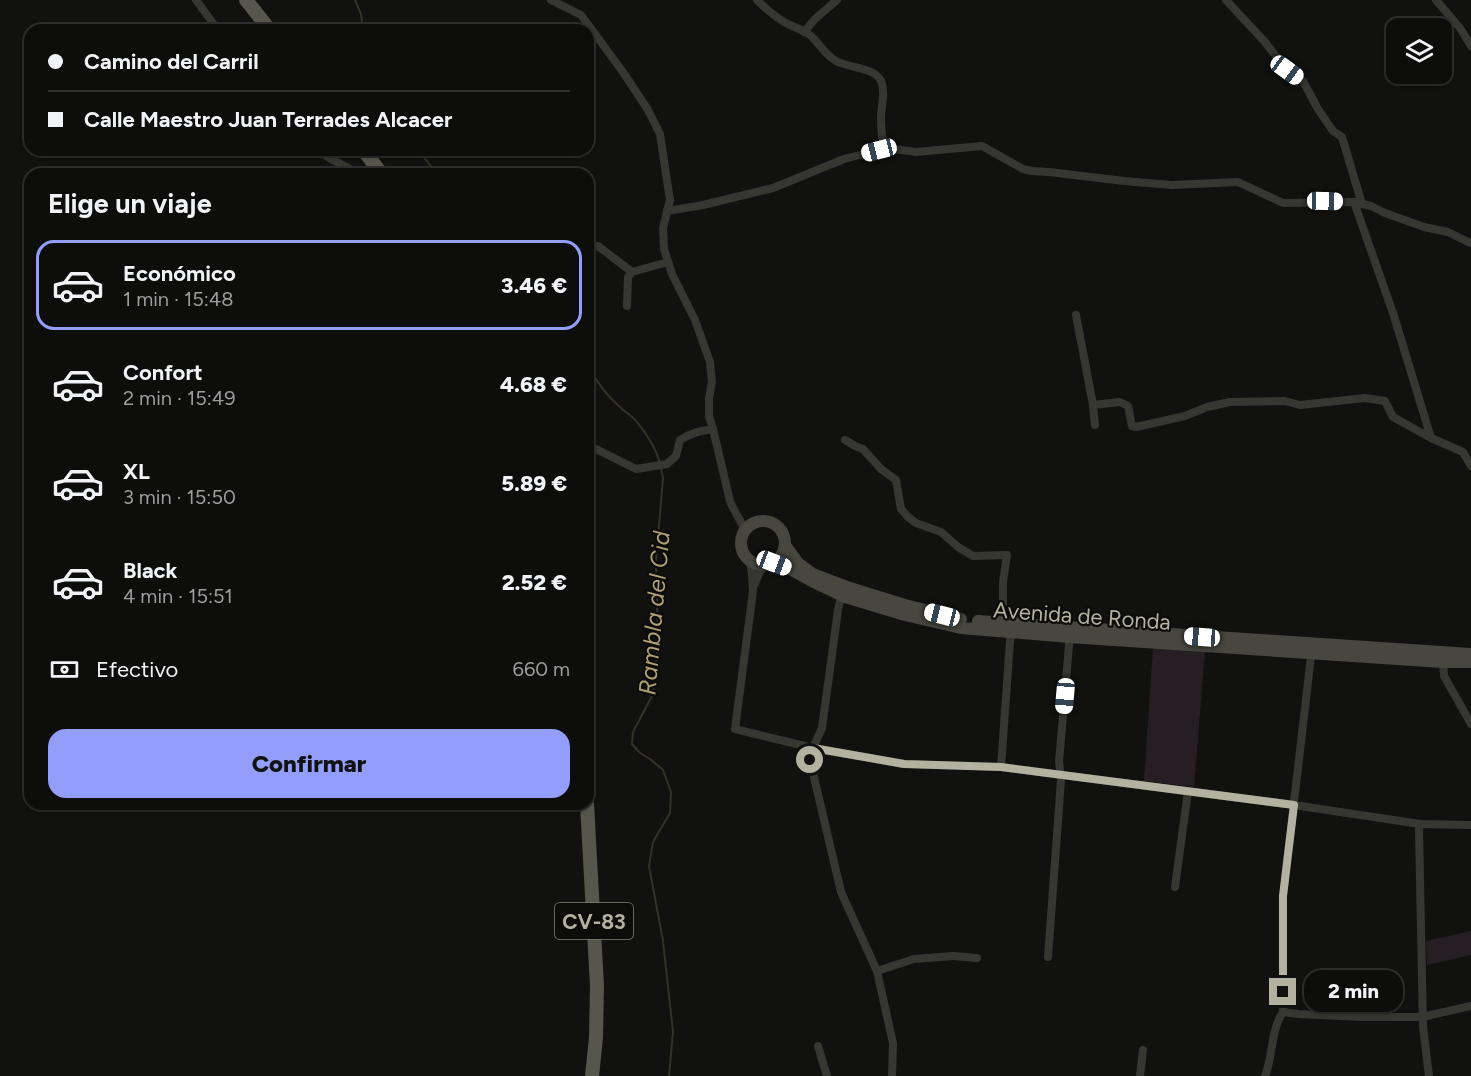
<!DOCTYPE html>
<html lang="es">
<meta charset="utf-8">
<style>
body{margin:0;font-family:Figtree,sans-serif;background:#1b1c1a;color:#f1f3f6;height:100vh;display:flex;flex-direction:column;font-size:22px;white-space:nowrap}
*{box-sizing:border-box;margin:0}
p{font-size:20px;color:#9a9c9d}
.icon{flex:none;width:33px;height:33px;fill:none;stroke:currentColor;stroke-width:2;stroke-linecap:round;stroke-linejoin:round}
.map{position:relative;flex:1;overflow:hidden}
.panel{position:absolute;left:24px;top:168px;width:570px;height:642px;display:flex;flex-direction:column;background:#0d0e0c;border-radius:18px;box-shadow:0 2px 4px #0004,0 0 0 2px #2d2e2d}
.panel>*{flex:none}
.hud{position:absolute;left:24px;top:24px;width:570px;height:132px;border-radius:18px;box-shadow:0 2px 4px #0004,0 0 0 2px #2d2e2d;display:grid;align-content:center;height:132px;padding:0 24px;background:#0d0e0c}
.buttons{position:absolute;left:1386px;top:18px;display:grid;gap:12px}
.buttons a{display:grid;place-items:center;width:66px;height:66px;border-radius:12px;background:#0d0e0c;box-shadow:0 2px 4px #0004,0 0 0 2px #2d2e2d;font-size:30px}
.end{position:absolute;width:27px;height:27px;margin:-14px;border:8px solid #b3b2a0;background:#111;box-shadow:0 0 0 3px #111}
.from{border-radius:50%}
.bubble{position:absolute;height:42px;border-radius:18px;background:#0d0e0c;box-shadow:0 2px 4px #0004,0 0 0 2px #2d2e2d;font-size:20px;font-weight:800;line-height:42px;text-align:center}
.car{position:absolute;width:18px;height:36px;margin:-18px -9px;border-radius:8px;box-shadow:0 0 4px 2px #0007;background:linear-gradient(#fff 24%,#345 0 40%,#fff 0 76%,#345 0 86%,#fff 0)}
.hud b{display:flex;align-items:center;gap:21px;height:57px;font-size:22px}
.hud b+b{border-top:2px solid #2d2e2d}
.hud i{width:15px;height:15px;background:#f1f3f6}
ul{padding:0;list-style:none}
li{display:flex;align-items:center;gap:18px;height:90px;margin:0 12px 9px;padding:0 12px;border:3px solid transparent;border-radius:18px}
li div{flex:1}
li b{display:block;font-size:22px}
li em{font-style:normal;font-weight:800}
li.current{border-color:#929ef9}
li>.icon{width:54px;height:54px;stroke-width:1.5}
h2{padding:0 24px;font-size:27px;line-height:72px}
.pay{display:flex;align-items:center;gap:15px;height:66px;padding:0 24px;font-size:22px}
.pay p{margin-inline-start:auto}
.primary-button{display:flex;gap:12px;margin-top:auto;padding:12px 24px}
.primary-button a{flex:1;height:69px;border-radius:18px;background:#929ef9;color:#111;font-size:24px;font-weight:800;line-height:69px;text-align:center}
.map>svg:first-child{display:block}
</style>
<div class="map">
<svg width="1471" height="1076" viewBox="0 0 1471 1076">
<rect width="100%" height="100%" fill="#111210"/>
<g fill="#271e24">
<path d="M 1153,648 L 1205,651 L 1194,787 L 1144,781 Z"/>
<path d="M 1471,931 L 1471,955 L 1427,965 L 1426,941 Z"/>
</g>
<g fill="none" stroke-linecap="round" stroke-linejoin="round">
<g stroke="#363126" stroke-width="2">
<path d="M 355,0 L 361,14 L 363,30"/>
<path d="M 418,150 L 437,174"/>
<path d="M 588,364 C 596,383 607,396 622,409 C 627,413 633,417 637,422 C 646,433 656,449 660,463"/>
<path d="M 661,469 L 663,478 L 656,562 L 658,641 L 653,694 L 633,732 L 632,744 L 640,753 L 650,759 L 663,770 L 671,792 L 670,813 L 653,842 L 649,866 L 663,941 L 673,1032 L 669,1076"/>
</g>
<g stroke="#373731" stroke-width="8">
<path d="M 196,0 L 218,30"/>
<path d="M 551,0 L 581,15 L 623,72 L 648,110 L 660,134 L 670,200 L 663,228 L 664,249 L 672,274 L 695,320 L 710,362 L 712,382 L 709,398 L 709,416 L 713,429"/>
<path d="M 757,0 C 766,9 775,17 786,23 C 793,27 804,30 810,35 C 819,43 825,55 836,61 C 849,68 874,67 881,81 C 886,94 881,105 881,118 C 881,129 882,139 885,149"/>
<path d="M 1226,0 L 1265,42 L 1287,70 L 1303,81 L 1318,109 L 1333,131 L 1342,137 L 1362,204"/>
<path d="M 1436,0 L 1460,28 L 1471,46"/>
<path d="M 804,32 L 815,19 L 837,0"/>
<path d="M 317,150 L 333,160 L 360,174"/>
<path d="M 1354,202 L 1394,316 L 1431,438 L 1463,452 L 1471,466"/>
<path d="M 667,211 L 703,205 L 773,188 L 844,159 L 879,150 L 894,149 L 916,152 L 982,146 L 1023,169 L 1032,171 L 1049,172 L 1124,181 L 1172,185 L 1238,182 L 1283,203 L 1354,202 L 1371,206 L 1385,213 L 1424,227 L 1448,232 L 1466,241 L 1471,243"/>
<path d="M 588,246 L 598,246 L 632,272 L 668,262"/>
<path d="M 627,306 L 628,277 L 632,272"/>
<path d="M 1076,315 L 1093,405"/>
<path d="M 1095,425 L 1093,405 L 1120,402 L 1128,406 L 1132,426 L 1136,427 L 1185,416 L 1207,407 L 1230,402 L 1285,401 L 1300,405 L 1365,398 L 1385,401 L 1393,417 L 1431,438"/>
<path d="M 845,440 L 855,446 L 863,449 L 881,469 L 896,480 L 901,509 L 908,517 L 916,523 L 941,532 L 958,547 L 973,556 L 1007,555 L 1003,582 L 1003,623"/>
<path d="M 588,445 L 636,469 L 667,464 L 676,456 L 680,440 C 691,433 700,431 713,429 L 730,501 C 734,512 741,520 745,531"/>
<path d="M 750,562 L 752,574 L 753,591 L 735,729 L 813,748 L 904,764 L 1001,767 L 1294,805 L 1420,824 L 1471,825"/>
<path d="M 755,584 L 759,573 L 765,566"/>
<path d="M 842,592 L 838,610 L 822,728 L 813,748 L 810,760 L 841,892 L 877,971 L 893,1043 L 892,1076"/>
<path d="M 1443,657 L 1444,676 L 1471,724"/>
<path d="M 1001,767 L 1011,627"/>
<path d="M 1420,824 L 1419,830 L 1423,1027 L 1429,1076"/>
<path d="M 1175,887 L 1188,791"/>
<path d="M 1048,957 L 1061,780 L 1059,762 L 1070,634"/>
<path d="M 877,971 L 914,959 L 953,956 L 977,958"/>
<path d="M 1283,1012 L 1298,1014 L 1363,1017 L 1422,1017 L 1471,1006"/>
<path d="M 818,1046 L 827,1076"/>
<path d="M 1140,1076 L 1143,1050"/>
<path d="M 1265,1076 C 1273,1056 1271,1029 1283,1012 L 1283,896 L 1312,648"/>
</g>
<g stroke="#47473f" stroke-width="12">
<circle cx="763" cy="543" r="22"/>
<path d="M 785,545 L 798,563 L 813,574 L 850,588 L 905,605 L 961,619"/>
<path d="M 774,563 L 792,570 L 810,580 L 845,597 L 905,615 L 961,628 L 1069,637 L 1442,662 L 1471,662"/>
<path d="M 978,621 L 1471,654"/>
</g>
<g stroke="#56564d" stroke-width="14">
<path d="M 246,0 L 270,30"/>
<path d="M 363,150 L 382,174"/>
<path d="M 587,804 L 597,986 L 596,1038 L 592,1076"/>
</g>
</g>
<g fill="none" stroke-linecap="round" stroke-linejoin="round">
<path stroke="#b3b2a0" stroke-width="8" d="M 810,760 L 813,748 L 904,764 L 1001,767 L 1294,805 L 1283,896 L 1283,992"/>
</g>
<g text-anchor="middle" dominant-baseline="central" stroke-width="4.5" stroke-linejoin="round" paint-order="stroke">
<rect fill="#0c0d0b" stroke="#818073" stroke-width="1.5" x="555" y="903" width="78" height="36" rx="4.5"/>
<g font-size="21" font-weight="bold" fill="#b3b2a0">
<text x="594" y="921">CV-83</text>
</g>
<g font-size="22" fill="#b3b2a0" stroke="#0c0d0b">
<text transform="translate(1082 616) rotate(4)">Avenida de Ronda</text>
</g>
<g font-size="24" font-style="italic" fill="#b19f74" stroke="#0c0d0b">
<text transform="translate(654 613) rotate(-85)">Rambla del Cid</text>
</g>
</g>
</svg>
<div class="buttons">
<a><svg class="icon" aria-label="layers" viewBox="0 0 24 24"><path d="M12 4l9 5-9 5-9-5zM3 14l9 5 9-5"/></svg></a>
</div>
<i class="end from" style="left:810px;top:760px"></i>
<i class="end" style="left:1283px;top:992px"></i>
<div class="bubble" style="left:1304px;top:970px;width:99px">2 min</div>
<i class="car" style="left:1287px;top:70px;rotate:126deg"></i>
<i class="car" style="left:879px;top:150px;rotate:256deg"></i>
<i class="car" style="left:1325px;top:201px;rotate:91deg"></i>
<i class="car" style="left:774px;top:563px;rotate:111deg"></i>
<i class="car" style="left:942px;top:615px;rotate:284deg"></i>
<i class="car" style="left:1202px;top:637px;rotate:274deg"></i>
<i class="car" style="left:1065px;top:696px;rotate:185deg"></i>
<div class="hud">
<b><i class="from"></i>Camino del Carril</b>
<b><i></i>Calle Maestro Juan Terrades Alcacer</b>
</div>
<section class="panel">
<h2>Elige un viaje</h2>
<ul>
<li class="current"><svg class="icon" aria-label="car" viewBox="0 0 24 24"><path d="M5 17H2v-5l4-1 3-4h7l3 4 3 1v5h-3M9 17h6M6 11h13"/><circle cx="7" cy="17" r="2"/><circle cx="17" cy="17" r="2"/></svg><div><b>Económico</b><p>1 min · 15:48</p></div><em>3.46 €</em></li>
<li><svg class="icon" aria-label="car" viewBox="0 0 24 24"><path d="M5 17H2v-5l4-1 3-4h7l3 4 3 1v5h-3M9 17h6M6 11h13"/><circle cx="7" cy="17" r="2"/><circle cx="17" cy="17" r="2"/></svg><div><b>Confort</b><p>2 min · 15:49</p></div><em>4.68 €</em></li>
<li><svg class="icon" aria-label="car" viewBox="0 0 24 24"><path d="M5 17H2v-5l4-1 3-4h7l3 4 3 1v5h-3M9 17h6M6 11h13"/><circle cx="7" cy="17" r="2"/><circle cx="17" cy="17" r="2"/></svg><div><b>XL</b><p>3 min · 15:50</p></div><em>5.89 €</em></li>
<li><svg class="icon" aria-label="car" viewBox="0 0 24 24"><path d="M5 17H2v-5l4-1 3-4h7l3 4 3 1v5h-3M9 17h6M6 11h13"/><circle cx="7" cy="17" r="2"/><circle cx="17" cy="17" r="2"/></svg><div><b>Black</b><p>4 min · 15:51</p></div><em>2.52 €</em></li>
</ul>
<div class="pay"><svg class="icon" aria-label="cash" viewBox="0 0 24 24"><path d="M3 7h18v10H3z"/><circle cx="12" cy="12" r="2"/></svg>Efectivo<p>660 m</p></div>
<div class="primary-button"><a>Confirmar</a></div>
</section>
</div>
